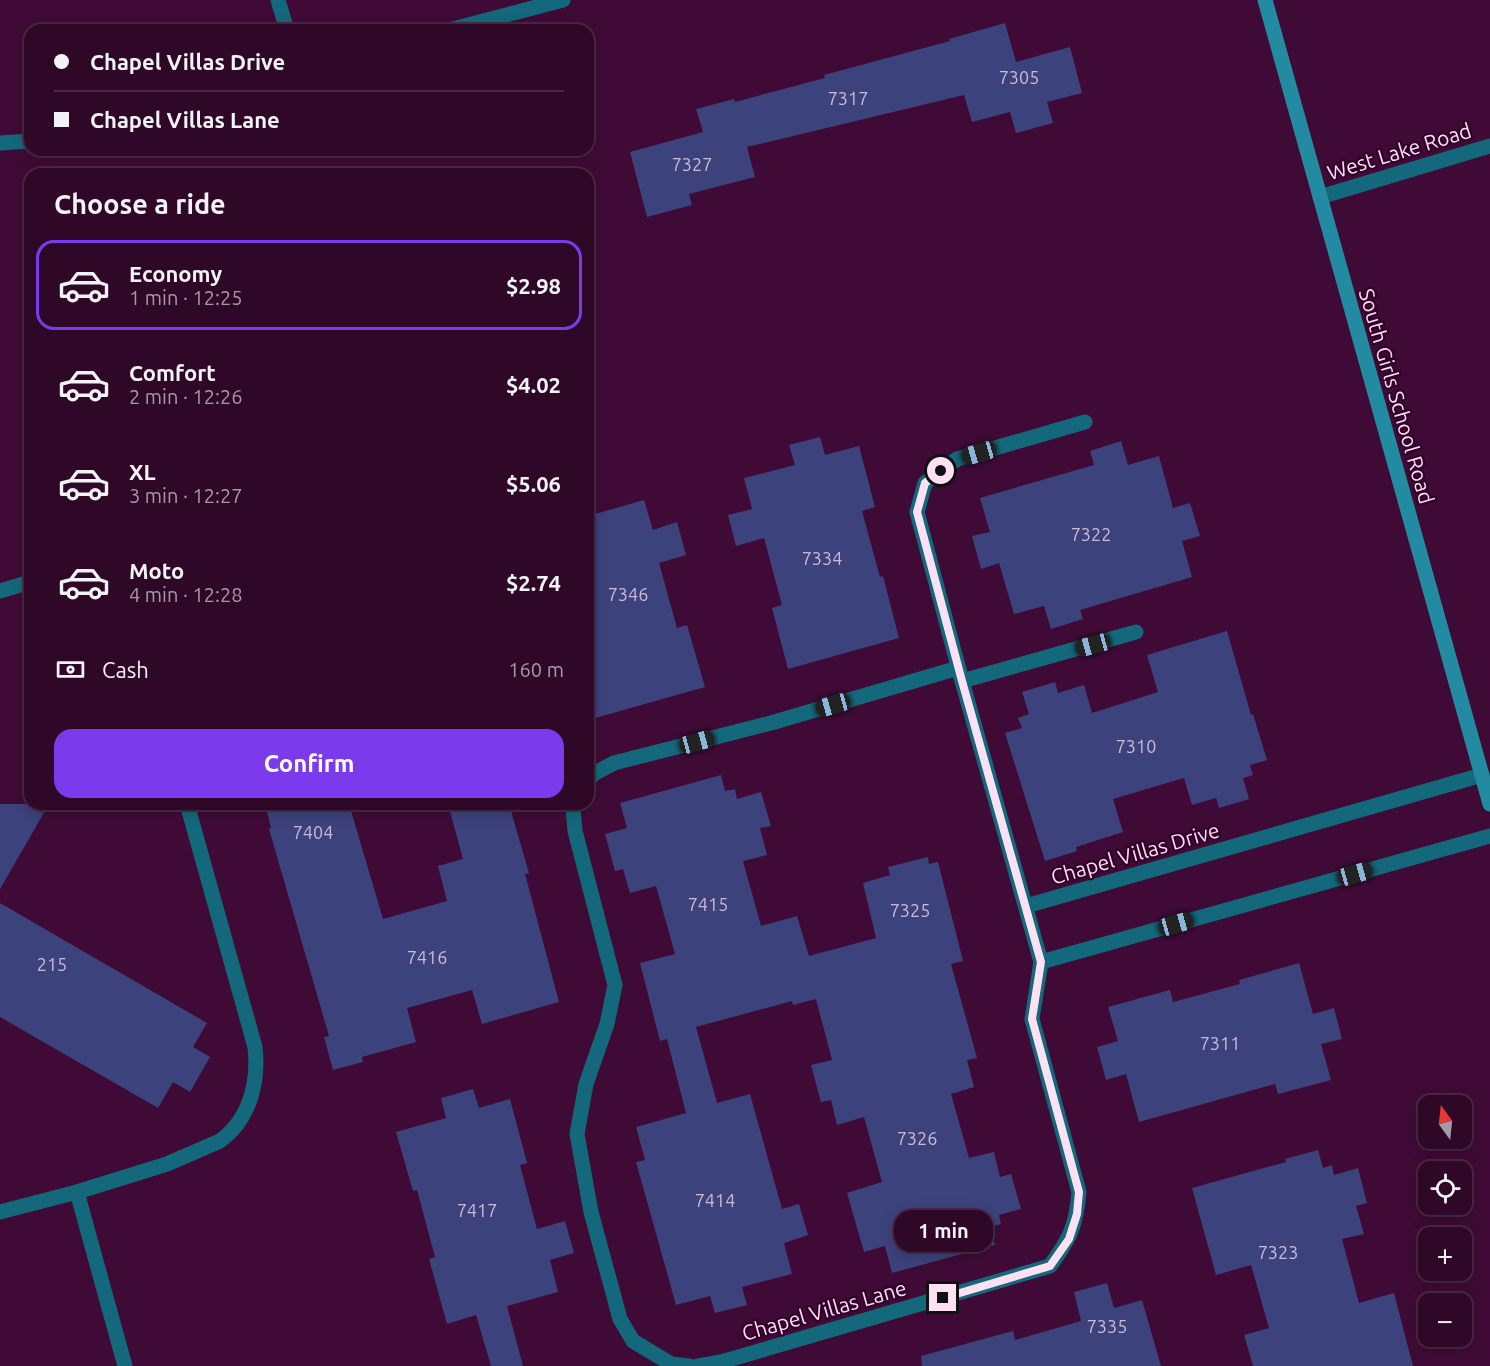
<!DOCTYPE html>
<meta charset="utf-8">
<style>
body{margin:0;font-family:Ubuntu,sans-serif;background:#3b1634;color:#f1f3f6;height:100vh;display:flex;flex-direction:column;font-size:22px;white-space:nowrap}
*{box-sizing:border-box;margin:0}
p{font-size:20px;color:#a79aa8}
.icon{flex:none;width:33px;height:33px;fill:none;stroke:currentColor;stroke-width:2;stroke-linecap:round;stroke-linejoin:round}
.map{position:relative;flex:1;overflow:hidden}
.sheet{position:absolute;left:24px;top:168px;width:570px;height:642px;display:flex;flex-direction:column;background:#2f0828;border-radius:18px;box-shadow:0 3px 15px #0003,0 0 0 2px #4a2945}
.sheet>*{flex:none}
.banner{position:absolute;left:24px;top:24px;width:570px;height:132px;border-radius:18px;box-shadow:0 3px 15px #0003,0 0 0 2px #4a2945;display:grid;align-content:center;height:132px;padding:0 30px;background:#2f0828}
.needle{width:39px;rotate:345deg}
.tools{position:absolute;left:1418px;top:1095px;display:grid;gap:12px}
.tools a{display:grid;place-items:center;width:54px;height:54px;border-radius:12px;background:#2f0828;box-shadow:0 3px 15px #0003,0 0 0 2px #4a2945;font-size:30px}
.end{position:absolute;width:27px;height:27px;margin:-14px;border:8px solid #fce1f4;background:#111;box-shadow:0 0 0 3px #111}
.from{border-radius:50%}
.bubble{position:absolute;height:42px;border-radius:18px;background:#2f0828;box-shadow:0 3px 15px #0003,0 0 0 2px #4a2945;font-size:20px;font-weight:700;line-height:42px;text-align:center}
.car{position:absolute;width:18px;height:36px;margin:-18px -9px;border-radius:8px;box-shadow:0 0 4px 2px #0007;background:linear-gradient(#222 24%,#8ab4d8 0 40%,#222 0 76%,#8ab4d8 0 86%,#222 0)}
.banner b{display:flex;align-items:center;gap:21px;height:57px;font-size:22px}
.banner b+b{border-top:2px solid #4a2945}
.banner i{width:15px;height:15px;background:#f1f3f6}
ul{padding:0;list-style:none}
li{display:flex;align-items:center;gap:18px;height:90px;margin:0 12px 9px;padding:0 18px;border:3px solid transparent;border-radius:18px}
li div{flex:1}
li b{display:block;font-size:22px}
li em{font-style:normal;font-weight:700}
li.on{border-color:#7c3aed}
li>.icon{width:54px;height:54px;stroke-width:1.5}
h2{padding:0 30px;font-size:27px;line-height:72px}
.pay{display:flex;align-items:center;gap:15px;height:66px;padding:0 30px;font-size:22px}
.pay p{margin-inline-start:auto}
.primary-button{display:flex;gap:12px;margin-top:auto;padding:12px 30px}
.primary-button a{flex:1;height:69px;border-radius:18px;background:#7c3aed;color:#fff;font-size:24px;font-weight:700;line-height:69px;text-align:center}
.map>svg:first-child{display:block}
</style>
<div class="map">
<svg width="1490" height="1366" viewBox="0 0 1490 1366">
<rect width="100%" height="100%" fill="#3f0b36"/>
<g fill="#3c427c">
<path d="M 1005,23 L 1016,62 L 1070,47 L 1082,93 L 1047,102 L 1053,123 L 1016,133 L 1010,112 L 972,122 L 964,95 L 747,147 L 755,177 L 689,194 L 692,205 L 647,217 L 630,152 L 703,132 L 696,109 L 734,99 L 735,102 L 825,78 L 824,75 L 950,41 L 949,39 Z"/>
<path d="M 820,437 L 825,455 L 859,446 L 875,507 L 862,511 L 880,577 L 883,576 L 899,638 L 788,669 L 772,608 L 782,605 L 764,538 L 736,546 L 728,515 L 752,509 L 744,478 L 795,465 L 789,445 Z"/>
<path d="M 1121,441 L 1128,465 L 1159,456 L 1173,508 L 1190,503 L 1200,536 L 1182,541 L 1192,577 L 1080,610 L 1083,619 L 1051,629 L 1044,606 L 1014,614 L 999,563 L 981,569 L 972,536 L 990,532 L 980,498 L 1094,465 L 1090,451 Z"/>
<path d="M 644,500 L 653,530 L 677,522 L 686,555 L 659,563 L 677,628 L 687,625 L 705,687 L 588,720 L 588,516 Z"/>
<path d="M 1227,631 L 1251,715 L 1253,714 L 1267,760 L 1250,765 L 1253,775 L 1243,778 L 1249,799 L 1219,808 L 1216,798 L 1192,805 L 1184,778 L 1113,799 L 1123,832 L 1076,847 L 1077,851 L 1045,861 L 1005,733 L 1022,728 L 1018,718 L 1029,714 L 1022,692 L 1055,682 L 1058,693 L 1084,685 L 1092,713 L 1158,692 L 1147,655 Z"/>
<path d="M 721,775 L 725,791 L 735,789 L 737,799 L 761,792 L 771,826 L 760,828 L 767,855 L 743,861 L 761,926 L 797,916 L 809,956 L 876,938 L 863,883 L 890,875 L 888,867 L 928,857 L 929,864 L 938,862 L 963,961 L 951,964 L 977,1058 L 967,1060 L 974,1087 L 951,1094 L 969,1158 L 994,1152 L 1000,1177 L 1011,1174 L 1021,1209 L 999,1215 L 1001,1224 L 990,1227 L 995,1245 L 892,1273 L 885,1246 L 864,1252 L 847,1193 L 882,1182 L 864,1117 L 837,1125 L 831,1100 L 821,1102 L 811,1065 L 832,1060 L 816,999 L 793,1005 L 792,1001 L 696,1027 L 717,1103 L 750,1094 L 782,1209 L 799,1204 L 808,1235 L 784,1243 L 792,1274 L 742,1287 L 747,1305 L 715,1313 L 710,1296 L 676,1305 L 636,1162 L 645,1160 L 636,1127 L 686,1113 L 667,1039 L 660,1041 L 640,963 L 675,954 L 656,886 L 630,893 L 623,869 L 615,871 L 605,834 L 627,828 L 620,803 Z"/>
<path d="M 0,804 L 49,804 L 0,889 Z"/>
<path d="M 265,804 L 349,804 L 383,919 L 447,901 L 438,866 L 463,859 L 448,804 L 509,804 L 529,873 L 525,874 L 559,1002 L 482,1024 L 472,990 L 407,1008 L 416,1042 L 362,1057 L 363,1062 L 333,1070 L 324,1037 L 329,1036 L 269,829 L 271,828 Z"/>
<path d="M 0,903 L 207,1023 L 193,1047 L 210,1057 L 190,1092 L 173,1082 L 158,1108 L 0,1017 Z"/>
<path d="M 1299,963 L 1313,1014 L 1334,1008 L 1342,1039 L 1321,1044 L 1331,1080 L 1278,1094 L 1275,1084 L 1139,1122 L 1126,1074 L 1106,1080 L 1097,1047 L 1118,1041 L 1108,1007 L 1170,990 L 1173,1002 L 1240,984 L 1239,980 Z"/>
<path d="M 473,1089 L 479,1108 L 510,1099 L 527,1163 L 520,1165 L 537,1229 L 565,1221 L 574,1253 L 550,1260 L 558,1292 L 507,1306 L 523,1366 L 491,1366 L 476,1315 L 447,1324 L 429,1259 L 435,1257 L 417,1190 L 413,1191 L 396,1132 L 446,1118 L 441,1098 Z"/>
<path d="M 1318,1150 L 1323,1168 L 1332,1165 L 1334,1175 L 1358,1168 L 1367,1203 L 1356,1206 L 1364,1234 L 1342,1239 L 1359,1303 L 1394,1293 L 1413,1366 L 1253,1366 L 1244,1335 L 1269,1328 L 1251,1265 L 1216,1275 L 1192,1188 L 1286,1162 L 1285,1159 Z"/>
<path d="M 1107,1283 L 1114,1308 L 1142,1300 L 1161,1366 L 922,1366 L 921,1356 L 1013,1331 L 1015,1340 L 1081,1321 L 1074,1292 Z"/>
</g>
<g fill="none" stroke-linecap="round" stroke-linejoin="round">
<g stroke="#14687b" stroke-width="15">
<path d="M 278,0 L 287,30"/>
<path d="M 449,30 L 563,0"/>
<path d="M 0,143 L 30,141"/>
<path d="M 1320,197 L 1490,146"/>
<path d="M 0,591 L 30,582"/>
<path d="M 962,681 L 1136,632"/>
<path d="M 588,780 L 595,773 L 614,763 L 771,723 L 958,668"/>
<path d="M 574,804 L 573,808 L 575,831 L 615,985 L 607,1024 L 586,1084 L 577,1134 L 591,1212 L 620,1319 L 633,1341 L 671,1364 L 689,1366"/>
<path d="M 1026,906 L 1482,775"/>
<path d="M 1041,962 L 1490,836"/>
<path d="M 77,1192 L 125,1366"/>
<path d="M 0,1212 L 77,1192 L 167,1164 L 220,1141 C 250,1119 259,1082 255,1047 L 187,804"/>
<path d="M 698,1366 L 721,1362 L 1050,1266 C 1070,1238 1076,1227 1079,1192 L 1032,1019 L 1041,962 L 962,681 L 917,512 L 925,483 L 957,459 L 1085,422"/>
</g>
<path stroke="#228ba2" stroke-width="15" d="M 1265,0 L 1490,804"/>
</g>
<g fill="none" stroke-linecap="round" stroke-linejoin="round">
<path stroke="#fce1f4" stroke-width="8" d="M 941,471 L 925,483 L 917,512 L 962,681 L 1041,962 L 1032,1019 L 1079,1192 L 1077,1214 L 1069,1239 L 1050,1266 L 943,1298"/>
</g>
<g text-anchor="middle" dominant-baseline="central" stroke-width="4.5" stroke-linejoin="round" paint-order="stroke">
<g font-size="18" fill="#ccb9d6">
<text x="1019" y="77">7305</text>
<text x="848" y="98">7317</text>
<text x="692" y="164">7327</text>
<text x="1091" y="534">7322</text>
<text x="822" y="558">7334</text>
<text x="628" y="594">7346</text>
<text x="1136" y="746">7310</text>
<text x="313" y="832">7404</text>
<text x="708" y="904">7415</text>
<text x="910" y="910">7325</text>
<text x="427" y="957">7416</text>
<text x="52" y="964">215</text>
<text x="1220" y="1043">7311</text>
<text x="917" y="1138">7326</text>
<text x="715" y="1200">7414</text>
<text x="477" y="1210">7417</text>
<text x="1278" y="1252">7323</text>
<text x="1107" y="1326">7335</text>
</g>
<g font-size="21" fill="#fce1f4" stroke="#34012b">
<text transform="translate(1399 151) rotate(-17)">West Lake Road</text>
<text transform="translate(1397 396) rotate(74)">South Girls School Road</text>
<text transform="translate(1135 853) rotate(-16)">Chapel Villas Drive</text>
<text transform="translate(824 1310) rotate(-16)">Chapel Villas Lane</text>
</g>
</g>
</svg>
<div class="tools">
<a><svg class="needle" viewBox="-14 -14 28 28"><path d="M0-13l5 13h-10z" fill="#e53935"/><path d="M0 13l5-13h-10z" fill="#a79aa8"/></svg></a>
<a><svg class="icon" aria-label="locate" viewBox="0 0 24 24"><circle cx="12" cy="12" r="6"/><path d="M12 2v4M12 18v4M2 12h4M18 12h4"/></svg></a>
<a>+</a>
<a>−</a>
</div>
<i class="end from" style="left:941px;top:471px"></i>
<i class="end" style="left:943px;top:1298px"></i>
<div class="bubble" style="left:894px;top:1210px;width:99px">1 min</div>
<i class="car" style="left:979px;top:453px;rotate:254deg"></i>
<i class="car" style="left:1093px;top:645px;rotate:255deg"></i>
<i class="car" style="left:833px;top:705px;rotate:254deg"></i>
<i class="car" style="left:697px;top:742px;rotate:75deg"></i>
<i class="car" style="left:1355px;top:874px;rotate:74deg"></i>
<i class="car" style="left:1176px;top:924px;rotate:74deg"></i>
<div class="banner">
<b><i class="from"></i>Chapel Villas Drive</b>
<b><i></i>Chapel Villas Lane</b>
</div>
<section class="sheet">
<h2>Choose a ride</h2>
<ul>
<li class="on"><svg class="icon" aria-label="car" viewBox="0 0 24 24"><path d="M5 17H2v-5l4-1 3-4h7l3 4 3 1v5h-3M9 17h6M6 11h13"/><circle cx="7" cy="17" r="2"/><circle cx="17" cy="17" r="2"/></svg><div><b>Economy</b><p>1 min · 12:25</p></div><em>$2.98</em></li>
<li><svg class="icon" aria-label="car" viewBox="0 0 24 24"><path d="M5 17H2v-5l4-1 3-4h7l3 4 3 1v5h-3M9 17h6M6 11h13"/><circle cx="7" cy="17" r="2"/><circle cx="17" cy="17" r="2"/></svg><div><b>Comfort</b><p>2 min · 12:26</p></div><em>$4.02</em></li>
<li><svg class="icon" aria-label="car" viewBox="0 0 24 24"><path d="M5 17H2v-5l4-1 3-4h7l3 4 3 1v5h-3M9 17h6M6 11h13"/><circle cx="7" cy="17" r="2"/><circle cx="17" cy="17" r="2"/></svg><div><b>XL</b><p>3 min · 12:27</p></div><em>$5.06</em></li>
<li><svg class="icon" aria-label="car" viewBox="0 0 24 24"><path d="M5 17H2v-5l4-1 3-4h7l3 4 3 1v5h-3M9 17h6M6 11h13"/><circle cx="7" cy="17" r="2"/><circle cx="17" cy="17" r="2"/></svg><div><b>Moto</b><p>4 min · 12:28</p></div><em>$2.74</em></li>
</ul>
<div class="pay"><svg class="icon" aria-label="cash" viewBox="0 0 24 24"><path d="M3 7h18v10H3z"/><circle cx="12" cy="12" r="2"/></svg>Cash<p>160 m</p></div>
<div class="primary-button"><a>Confirm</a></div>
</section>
</div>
